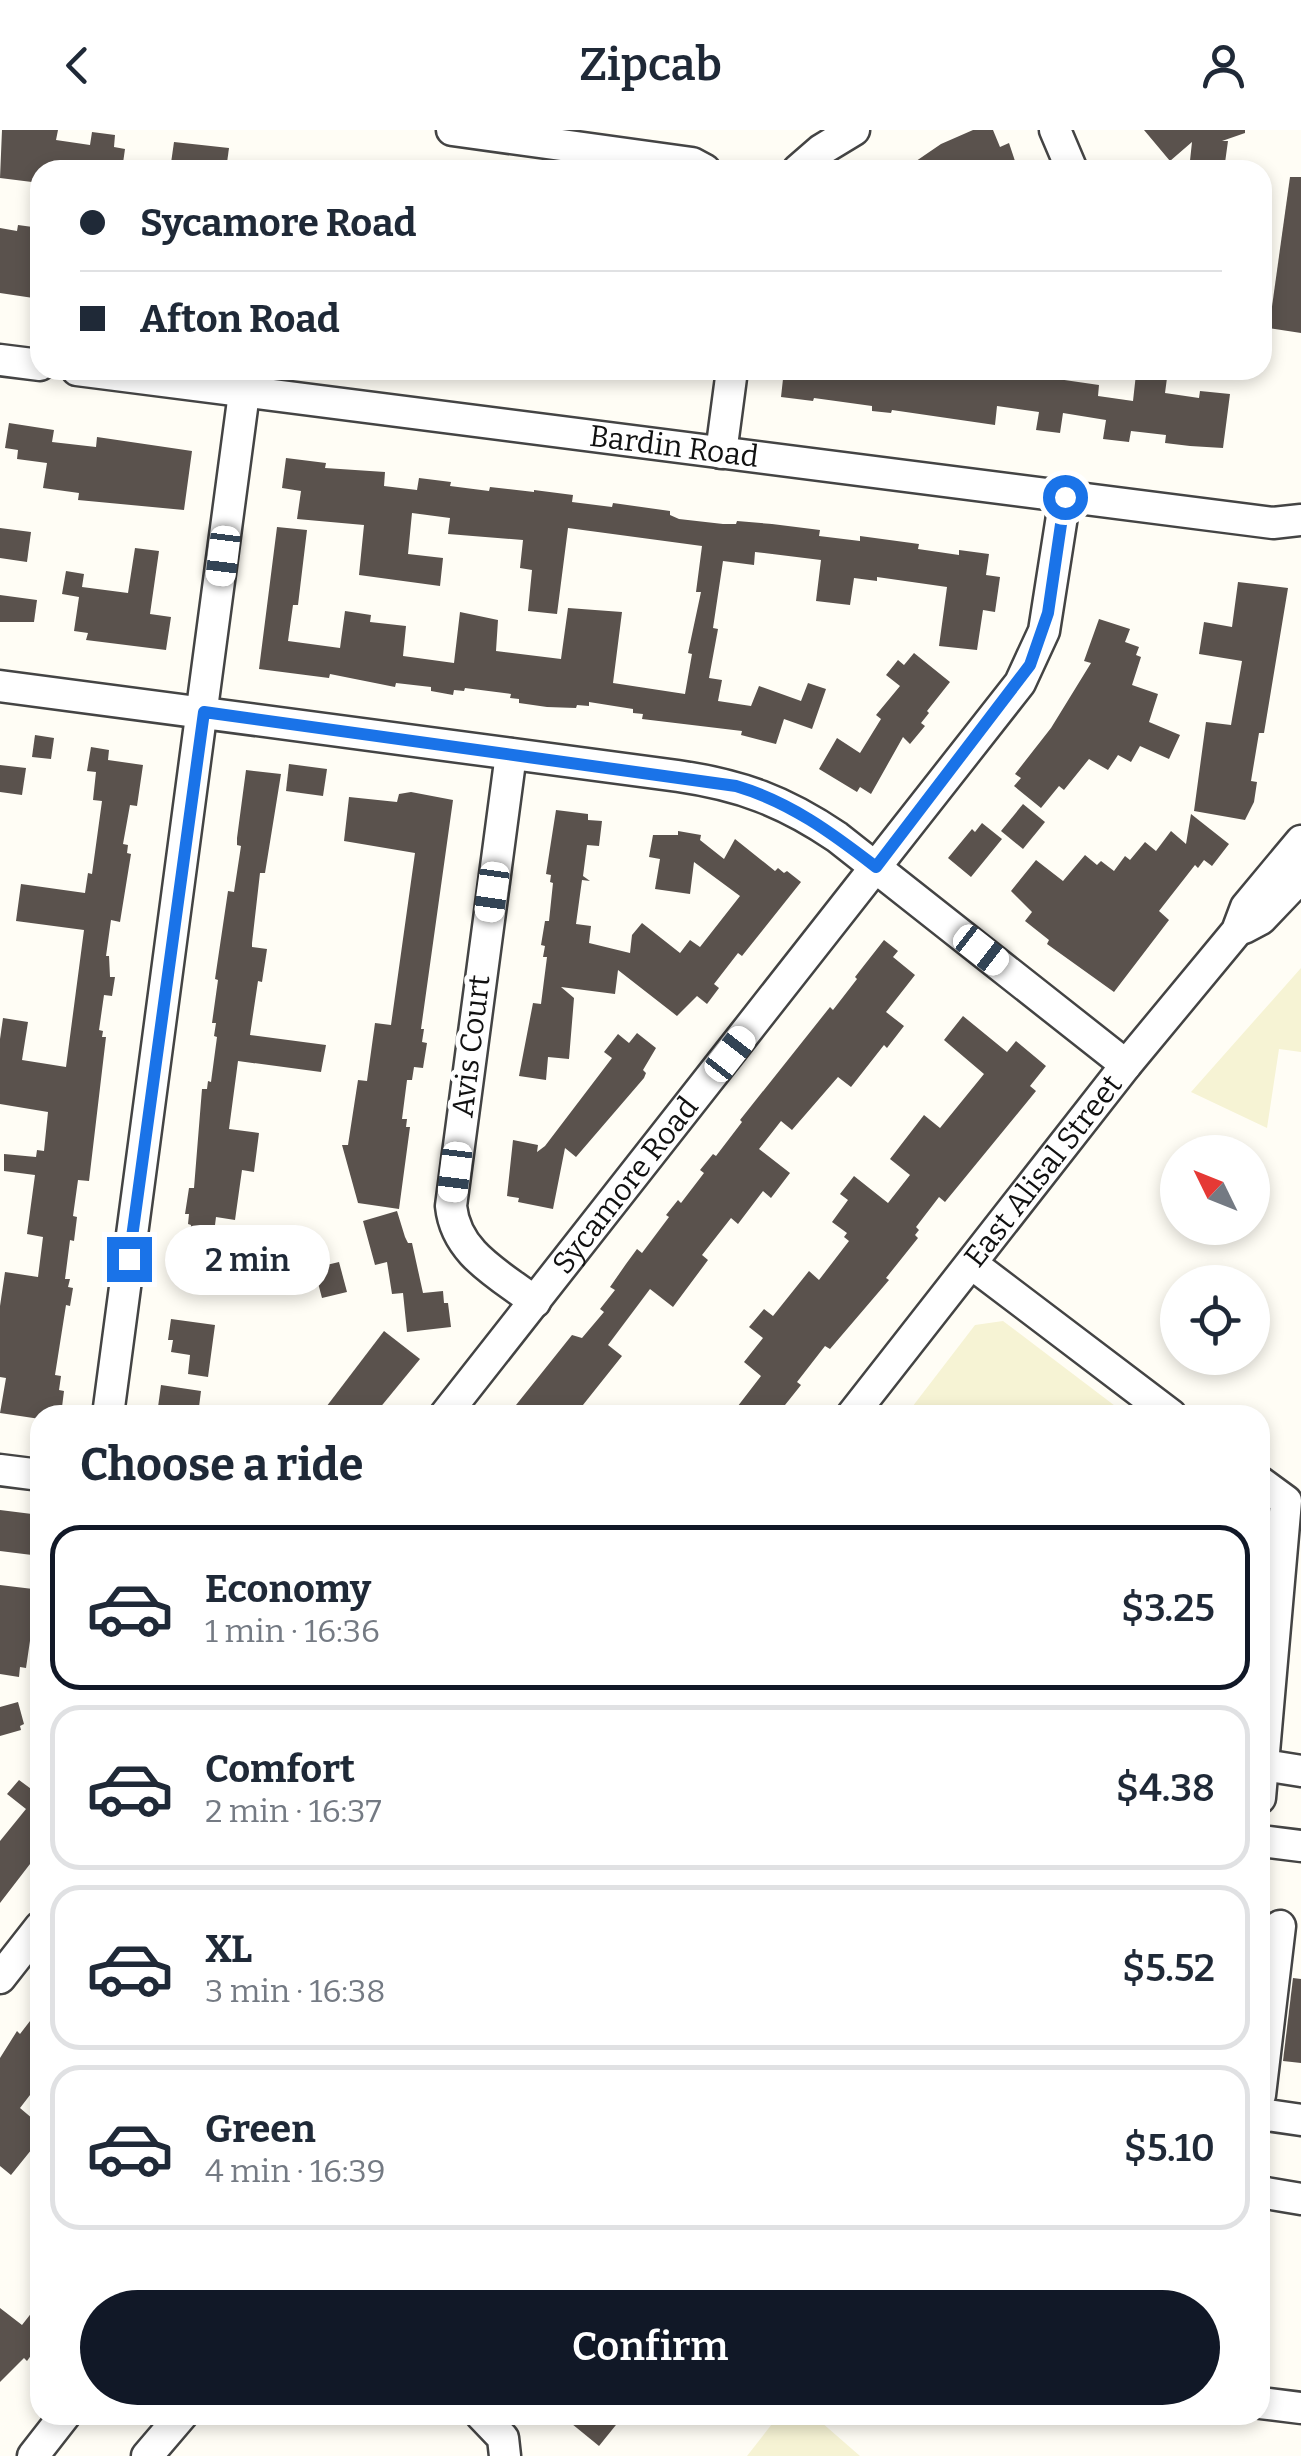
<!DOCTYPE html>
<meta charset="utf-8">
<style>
body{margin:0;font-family:Bitter,serif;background:#f6f6f7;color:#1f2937;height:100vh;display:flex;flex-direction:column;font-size:38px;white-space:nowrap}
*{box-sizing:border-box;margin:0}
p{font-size:32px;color:#747a83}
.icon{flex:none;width:55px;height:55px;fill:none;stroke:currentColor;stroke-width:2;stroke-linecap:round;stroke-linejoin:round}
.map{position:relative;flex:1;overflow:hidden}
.details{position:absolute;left:30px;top:1275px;width:1240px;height:1020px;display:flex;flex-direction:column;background:#fff;border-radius:30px;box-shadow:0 5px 15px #0003}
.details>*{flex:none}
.banner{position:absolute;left:30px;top:30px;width:1242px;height:220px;border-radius:30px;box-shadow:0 5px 15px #0003;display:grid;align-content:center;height:220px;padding:0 50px;background:#fff}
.needle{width:65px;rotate:313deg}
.tools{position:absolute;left:1160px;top:1005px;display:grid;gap:20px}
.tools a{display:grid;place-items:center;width:110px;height:110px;border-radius:50%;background:#fff;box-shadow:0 5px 15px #0003;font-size:50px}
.end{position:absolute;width:45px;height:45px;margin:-22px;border:12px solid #1a73e8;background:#fff;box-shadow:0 0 0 5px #fff}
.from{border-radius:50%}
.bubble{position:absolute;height:70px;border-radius:35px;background:#fff;box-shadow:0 5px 15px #0003;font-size:32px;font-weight:600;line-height:70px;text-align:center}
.car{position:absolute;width:30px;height:60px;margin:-30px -15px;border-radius:12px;box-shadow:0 0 8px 2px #0007;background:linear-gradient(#fff 24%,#345 0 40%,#fff 0 76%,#345 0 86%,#fff 0)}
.banner b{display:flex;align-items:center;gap:35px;height:95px;font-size:38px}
.banner b+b{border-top:2px solid #e0e1e3}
.banner i{width:25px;height:25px;background:#1f2937}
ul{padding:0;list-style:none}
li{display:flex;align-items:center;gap:30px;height:165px;margin:0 20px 15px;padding:0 30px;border:5px solid #e0e1e3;border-radius:30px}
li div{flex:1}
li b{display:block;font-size:38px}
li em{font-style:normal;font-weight:600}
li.on{border-color:#111827}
li>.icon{width:90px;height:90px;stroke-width:1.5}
h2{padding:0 50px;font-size:45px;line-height:120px}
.action{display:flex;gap:20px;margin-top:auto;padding:20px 50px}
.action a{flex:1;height:115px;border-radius:60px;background:#111827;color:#fff;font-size:40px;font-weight:600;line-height:115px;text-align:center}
header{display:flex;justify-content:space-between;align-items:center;height:130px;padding:0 50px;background:#fff;font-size:45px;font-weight:600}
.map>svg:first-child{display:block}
</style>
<header><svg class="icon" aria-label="back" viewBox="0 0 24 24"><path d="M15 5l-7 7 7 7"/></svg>Zipcab<svg class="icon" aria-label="person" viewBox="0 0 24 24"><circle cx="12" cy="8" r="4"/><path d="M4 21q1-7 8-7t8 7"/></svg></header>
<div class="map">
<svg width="1301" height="2326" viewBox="0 0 1301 2326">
<rect width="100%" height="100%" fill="#fffdf5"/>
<g fill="#f6f3d4">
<path d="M 1301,838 L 1301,922 L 1279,919 L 1267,998 L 1191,962 Z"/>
<path d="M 1003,1191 L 1127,1285 L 906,1285 L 975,1195 Z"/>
<path d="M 779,2285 L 813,2285 L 860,2326 L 747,2326 Z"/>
</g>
<g fill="#5a524d">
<path d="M 2,0 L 58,0 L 56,10 L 90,15 L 92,2 L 115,5 L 114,17 L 125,19 L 122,40 L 40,40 L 40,53 L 0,48 Z"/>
<path d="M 973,0 L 993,0 L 1000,17 L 1009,13 L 1018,40 L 903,40 L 941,14 Z"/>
<path d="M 1144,0 L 1245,0 L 1245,3 L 1222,11 L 1228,11 L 1224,40 L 1189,40 L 1192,12 L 1170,31 Z"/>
<path d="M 174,12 L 229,18 L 226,40 L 170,40 Z"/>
<path d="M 1290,47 L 1301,47 L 1301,203 L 1269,198 Z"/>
<path d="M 18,95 L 40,98 L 40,169 L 0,163 L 0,98 L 17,101 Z"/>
<path d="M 784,240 L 996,240 L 1099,255 L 1098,266 L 1133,271 L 1136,244 L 1167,248 L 1165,263 L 1199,268 L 1200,261 L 1230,264 L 1223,318 L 1190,316 L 1165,313 L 1166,305 L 1131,301 L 1129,312 L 1103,309 L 1106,290 L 1063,283 L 1060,303 L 1036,300 L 1039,282 L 997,276 L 995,295 L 892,280 L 891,283 L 872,281 L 872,276 L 814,268 L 813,271 L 781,267 Z"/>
<path d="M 9,293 L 54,300 L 52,312 L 96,317 L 97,307 L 192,321 L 184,380 L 78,370 L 79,363 L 43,358 L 47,333 L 17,329 L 18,320 L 5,318 Z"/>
<path d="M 286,328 L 326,333 L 325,338 L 385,342 L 384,356 L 417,360 L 419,348 L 451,352 L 450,356 L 489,361 L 490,357 L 534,362 L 534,360 L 573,365 L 572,372 L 612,377 L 613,373 L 670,381 L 670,385 L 679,389 L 723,394 L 736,394 L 737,391 L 772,394 L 820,400 L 819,406 L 860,411 L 860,406 L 919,414 L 918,419 L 959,425 L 959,420 L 989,424 L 986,445 L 1000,447 L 995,482 L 983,480 L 977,520 L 939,516 L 947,457 L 877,447 L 877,451 L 854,448 L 850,475 L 816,471 L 821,430 L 755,422 L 754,435 L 723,431 L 713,498 L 718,499 L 709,548 L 722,550 L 718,571 L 751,576 L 759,556 L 801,571 L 808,553 L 826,559 L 812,599 L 784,589 L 776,614 L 741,605 L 742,601 L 642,589 L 643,584 L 633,583 L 633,579 L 589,572 L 589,576 L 577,575 L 576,578 L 547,577 L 519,573 L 519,569 L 510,568 L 511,564 L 465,558 L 464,561 L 454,560 L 453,565 L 431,561 L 431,557 L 396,553 L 395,557 L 330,544 L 329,548 L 259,539 L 277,397 L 307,400 L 298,475 L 293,475 L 288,511 L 340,518 L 345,481 L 371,485 L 370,492 L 406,496 L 403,526 L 454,533 L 460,482 L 498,490 L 496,521 L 561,529 L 568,478 L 622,482 L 613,553 L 685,564 L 692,524 L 688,523 L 701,462 L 696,462 L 702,416 L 568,398 L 557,484 L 528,481 L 532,440 L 520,438 L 523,410 L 448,404 L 450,388 L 412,383 L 408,424 L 443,428 L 440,456 L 359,445 L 364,395 L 297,389 L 301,361 L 282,358 Z"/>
<path d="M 0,398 L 31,402 L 27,432 L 0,428 Z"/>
<path d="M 135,418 L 159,421 L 150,484 L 171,487 L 166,520 L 86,510 L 88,503 L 74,501 L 79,467 L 62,464 L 66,441 L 84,444 L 82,457 L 128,463 Z"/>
<path d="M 1238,452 L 1288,458 L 1264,603 L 1259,603 L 1251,651 L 1257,652 L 1254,672 L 1245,690 L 1194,681 L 1206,592 L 1231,595 L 1242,531 L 1199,524 L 1204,492 L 1232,497 Z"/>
<path d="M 0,465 L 37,470 L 34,492 L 0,492 Z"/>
<path d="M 1099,489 L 1130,499 L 1125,512 L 1139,517 L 1136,525 L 1141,527 L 1132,555 L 1158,564 L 1149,592 L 1180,605 L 1169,629 L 1140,616 L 1131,632 L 1118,625 L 1108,640 L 1089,629 L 1064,660 L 1059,656 L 1041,678 L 1014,656 L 1021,648 L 1015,644 L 1051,598 L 1091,533 L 1084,531 Z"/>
<path d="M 914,523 L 950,552 L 927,581 L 929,583 L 921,593 L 925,596 L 910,614 L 903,607 L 871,664 L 860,657 L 857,662 L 819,639 L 837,608 L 860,623 L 881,589 L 876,585 L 900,556 L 886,545 L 898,530 L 904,535 Z"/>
<path d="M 35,605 L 54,608 L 51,629 L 32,627 Z"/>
<path d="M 91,617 L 109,620 L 108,630 L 143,635 L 137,676 L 130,675 L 123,714 L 128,715 L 127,723 L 131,724 L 120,792 L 111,790 L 106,826 L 109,826 L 110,847 L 115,847 L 112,866 L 104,865 L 99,900 L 103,901 L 102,907 L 106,907 L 89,1051 L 78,1050 L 73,1086 L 77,1087 L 74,1111 L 70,1110 L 65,1149 L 70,1149 L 68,1157 L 73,1158 L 70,1176 L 66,1175 L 55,1245 L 61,1246 L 59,1260 L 64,1261 L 61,1285 L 40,1285 L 40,1289 L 0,1283 L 6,1248 L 0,1247 L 0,1176 L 5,1142 L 38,1147 L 43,1107 L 27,1104 L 35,1045 L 4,1041 L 4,1024 L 36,1027 L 37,1020 L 44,1021 L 48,982 L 0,974 L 0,909 L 3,888 L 28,892 L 22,930 L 66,937 L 84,800 L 16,791 L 21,754 L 85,763 L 88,743 L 92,744 L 102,671 L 93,670 L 96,642 L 87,641 Z"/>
<path d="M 289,634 L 327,639 L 323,666 L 286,661 Z"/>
<path d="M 0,635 L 26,638 L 22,665 L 0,662 Z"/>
<path d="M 246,640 L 281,644 L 265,743 L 260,743 L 252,813 L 252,817 L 267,819 L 262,852 L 258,851 L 250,905 L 326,915 L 321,942 L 238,931 L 229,999 L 259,1003 L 254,1042 L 242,1040 L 235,1090 L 216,1087 L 213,1111 L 190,1109 L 191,1095 L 188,1094 L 189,1084 L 185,1084 L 189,1058 L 194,1058 L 202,959 L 207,959 L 208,951 L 211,952 L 217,907 L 214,906 L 216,893 L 212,893 L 218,850 L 215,849 L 228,761 L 234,762 L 241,716 L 237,715 L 237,708 Z"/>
<path d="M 411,662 L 453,670 L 421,899 L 424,899 L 422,912 L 427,913 L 423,938 L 414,937 L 412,950 L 407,950 L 402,989 L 407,989 L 406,997 L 410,997 L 399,1079 L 358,1073 L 342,1015 L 348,1015 L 358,950 L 367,951 L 375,893 L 391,895 L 415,723 L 344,711 L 349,667 L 397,672 L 399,664 Z"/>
<path d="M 1023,674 L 1045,692 L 1023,719 L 1001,701 Z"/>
<path d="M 556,680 L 588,684 L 588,690 L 602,691 L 599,716 L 587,715 L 583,746 L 590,751 L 582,750 L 576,794 L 591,796 L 589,813 L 630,823 L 632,805 L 642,793 L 680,823 L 690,810 L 700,817 L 740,766 L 694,732 L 690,764 L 655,759 L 660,729 L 649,727 L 653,705 L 678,705 L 678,701 L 701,705 L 700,710 L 724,729 L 735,709 L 775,741 L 778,738 L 784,743 L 787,741 L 801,752 L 742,826 L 738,823 L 714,854 L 719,858 L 707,874 L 697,866 L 677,886 L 618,840 L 615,864 L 561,857 L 574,868 L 569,929 L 548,927 L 546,950 L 519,946 L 533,873 L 541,874 L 547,827 L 543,827 L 545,816 L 541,815 L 545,791 L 549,791 L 553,753 L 550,752 L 551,745 L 546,744 Z"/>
<path d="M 1191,684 L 1229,714 L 1212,736 L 1204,730 L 1198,738 L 1195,735 L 1159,781 L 1169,790 L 1114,862 L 1047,814 L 1049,810 L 1025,791 L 1032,782 L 1011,761 L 1036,730 L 1063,751 L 1085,725 L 1097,735 L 1101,731 L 1114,741 L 1125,726 L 1130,730 L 1145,712 L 1156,721 L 1171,701 L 1186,714 Z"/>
<path d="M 982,693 L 1002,709 L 971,747 L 948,728 L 972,699 L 975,702 Z"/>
<path d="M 884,810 L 898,821 L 893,827 L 915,845 L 886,882 L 904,896 L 887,918 L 884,915 L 851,957 L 838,947 L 792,1000 L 781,991 L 759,1019 L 790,1043 L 771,1068 L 763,1061 L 738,1094 L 731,1088 L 702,1125 L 708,1130 L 673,1177 L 650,1159 L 608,1215 L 622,1226 L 575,1285 L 508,1285 L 572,1205 L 582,1208 L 604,1182 L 600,1179 L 615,1160 L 610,1157 L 626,1134 L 637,1119 L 642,1123 L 669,1087 L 666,1085 L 678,1070 L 681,1073 L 704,1043 L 700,1040 L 713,1024 L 716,1026 L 742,992 L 740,990 L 830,877 L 833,880 L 857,849 L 855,847 Z"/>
<path d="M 963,886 L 1007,922 L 1016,911 L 1046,936 L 1030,956 L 1036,961 L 945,1072 L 939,1067 L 916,1097 L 919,1100 L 915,1105 L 918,1108 L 886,1148 L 889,1150 L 830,1219 L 825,1216 L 797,1252 L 801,1255 L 777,1285 L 731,1285 L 761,1246 L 744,1232 L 763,1208 L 749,1197 L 764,1179 L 773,1186 L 809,1141 L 819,1150 L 849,1111 L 844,1107 L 847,1103 L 832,1092 L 848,1070 L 840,1064 L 854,1046 L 888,1073 L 910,1045 L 890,1029 L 924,985 L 940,998 L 984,944 L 944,910 Z"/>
<path d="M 637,903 L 656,918 L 643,940 L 646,943 L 644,948 L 576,1027 L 565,1018 L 553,1079 L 518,1072 L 519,1068 L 507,1066 L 513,1010 L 538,1015 L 537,1022 L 545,1016 L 612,928 L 604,922 L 618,904 L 629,913 Z"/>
<path d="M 397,1081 L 405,1107 L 408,1113 L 412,1113 L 423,1163 L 443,1161 L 444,1173 L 448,1173 L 451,1197 L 407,1202 L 403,1163 L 392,1164 L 387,1132 L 375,1135 L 363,1091 Z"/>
<path d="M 339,1132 L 347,1162 L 322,1168 L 314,1138 Z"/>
<path d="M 171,1189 L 215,1195 L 208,1247 L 188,1244 L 190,1225 L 171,1222 L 173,1210 L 168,1210 Z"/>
<path d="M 384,1201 L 420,1229 L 374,1285 L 320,1285 Z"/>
<path d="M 161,1255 L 201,1261 L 198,1285 L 162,1285 L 163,1278 L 158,1277 Z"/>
<path d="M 0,1380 L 40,1385 L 40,1426 L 0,1421 Z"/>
<path d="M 0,1455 L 33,1459 L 31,1469 L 36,1470 L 26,1538 L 20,1537 L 19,1547 L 0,1544 Z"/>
<path d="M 18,1572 L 24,1594 L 20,1596 L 21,1600 L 0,1606 L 0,1577 Z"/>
<path d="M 19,1650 L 38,1664 L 40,1661 L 40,1721 L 0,1773 L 0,1711 L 26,1679 L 7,1664 Z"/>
<path d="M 1293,1848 L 1301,1849 L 1301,1933 L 1283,1931 Z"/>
<path d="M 40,1878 L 40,1952 L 20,1978 L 40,1995 L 40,2009 L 11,2045 L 0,2036 L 0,1928 L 17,1901 L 20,1904 Z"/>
<path d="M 40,2172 L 40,2231 L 32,2224 L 27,2231 L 24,2228 L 0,2252 L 0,2178 L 22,2195 Z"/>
<path d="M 561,2285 L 624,2285 L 599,2316 Z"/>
</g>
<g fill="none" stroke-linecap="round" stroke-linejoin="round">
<g stroke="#444" stroke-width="35">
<g id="minor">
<path d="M 452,0 L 692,33 L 705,40"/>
<path d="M 1055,0 L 1072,40"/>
<path d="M 798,40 L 821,20 L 854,0"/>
<path d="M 0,230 L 40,235"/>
<path id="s1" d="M 77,240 L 1273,393 L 1301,390"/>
<path d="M 721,323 L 732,240"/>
<path d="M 0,556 L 678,646 C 740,655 784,671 837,707 L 1126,935"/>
<path d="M 511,624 L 451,1076 C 456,1124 499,1144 535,1172"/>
<path d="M 1244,798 L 1261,789 L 1301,747"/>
<path d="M 972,1134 L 1171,1285"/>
<path d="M 108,1285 L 244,263"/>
<path id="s2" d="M 445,1285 L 1020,553 L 1044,501 L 1065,367"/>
<path id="s3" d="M 852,1285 L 1126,935 L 1237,801 L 1246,777 L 1301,711"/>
<path d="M 0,1340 L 40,1345"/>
<path d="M 1260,1352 L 1286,1371 L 1260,1668"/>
<path d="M 1264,1635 L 1301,1641"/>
<path d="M 1260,1711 L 1301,1716"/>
<path d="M 0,1848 L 40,1797"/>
<path d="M 1260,1965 L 1280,1796"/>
<path d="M 1260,1984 L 1301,1990"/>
<path d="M 1260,2062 L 1301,2069"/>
<path d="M 1260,2273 L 1301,2278"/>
<path d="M 481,2285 L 503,2308 L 505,2326"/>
<path d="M 33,2326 L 65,2285"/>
<path d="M 147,2326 L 182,2285"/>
</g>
</g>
<use href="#minor" stroke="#fff" stroke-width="30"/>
</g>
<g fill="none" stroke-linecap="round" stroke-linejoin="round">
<path stroke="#1a73e8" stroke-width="12" d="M 129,1129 L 204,582 L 736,656 C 790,672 832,703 876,737 L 1030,535 L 1048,483 L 1065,367"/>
</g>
<g text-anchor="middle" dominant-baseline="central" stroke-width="10" stroke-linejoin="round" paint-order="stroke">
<g font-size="30" fill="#111" stroke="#fff">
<text stroke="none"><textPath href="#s1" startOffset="602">Bardin Road</textPath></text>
<text transform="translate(471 916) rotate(-83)">Avis Court</text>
<text stroke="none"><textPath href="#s3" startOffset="310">East Alisal Street</textPath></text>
<text stroke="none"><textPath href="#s2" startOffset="292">Sycamore Road</textPath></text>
</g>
</g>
</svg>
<div class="tools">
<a><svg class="needle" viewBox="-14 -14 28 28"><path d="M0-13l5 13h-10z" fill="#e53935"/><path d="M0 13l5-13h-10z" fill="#747a83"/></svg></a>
<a><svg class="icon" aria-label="locate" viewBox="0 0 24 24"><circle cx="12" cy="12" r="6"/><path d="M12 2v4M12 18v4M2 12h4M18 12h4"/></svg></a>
</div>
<i class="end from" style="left:1065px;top:367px"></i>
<i class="end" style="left:129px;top:1129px"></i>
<div class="bubble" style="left:165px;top:1095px;width:165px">2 min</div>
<i class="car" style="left:223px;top:426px;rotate:187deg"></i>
<i class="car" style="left:492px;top:762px;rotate:188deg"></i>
<i class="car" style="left:981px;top:820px;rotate:128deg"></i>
<i class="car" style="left:730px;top:924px;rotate:38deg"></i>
<i class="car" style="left:455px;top:1042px;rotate:187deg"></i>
<div class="banner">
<b><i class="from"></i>Sycamore Road</b>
<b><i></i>Afton Road</b>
</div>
<section class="details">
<h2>Choose a ride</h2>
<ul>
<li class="on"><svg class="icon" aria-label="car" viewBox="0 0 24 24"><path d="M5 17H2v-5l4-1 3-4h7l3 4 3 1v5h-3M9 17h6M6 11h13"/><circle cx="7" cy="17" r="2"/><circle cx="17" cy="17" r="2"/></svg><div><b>Economy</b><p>1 min · 16:36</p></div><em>$3.25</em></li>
<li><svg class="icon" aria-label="car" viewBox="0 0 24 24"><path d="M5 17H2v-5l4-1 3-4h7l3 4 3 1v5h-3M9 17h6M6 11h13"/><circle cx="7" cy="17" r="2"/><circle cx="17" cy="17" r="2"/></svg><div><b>Comfort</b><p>2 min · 16:37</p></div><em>$4.38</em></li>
<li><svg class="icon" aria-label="car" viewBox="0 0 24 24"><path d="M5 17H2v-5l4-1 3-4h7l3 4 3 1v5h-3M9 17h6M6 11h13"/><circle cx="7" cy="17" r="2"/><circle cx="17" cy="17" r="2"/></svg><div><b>XL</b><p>3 min · 16:38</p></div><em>$5.52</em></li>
<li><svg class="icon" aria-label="car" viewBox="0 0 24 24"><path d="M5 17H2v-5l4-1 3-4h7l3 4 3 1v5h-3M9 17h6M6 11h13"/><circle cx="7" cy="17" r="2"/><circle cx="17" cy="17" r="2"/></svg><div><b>Green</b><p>4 min · 16:39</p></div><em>$5.10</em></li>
</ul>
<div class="action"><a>Confirm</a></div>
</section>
</div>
